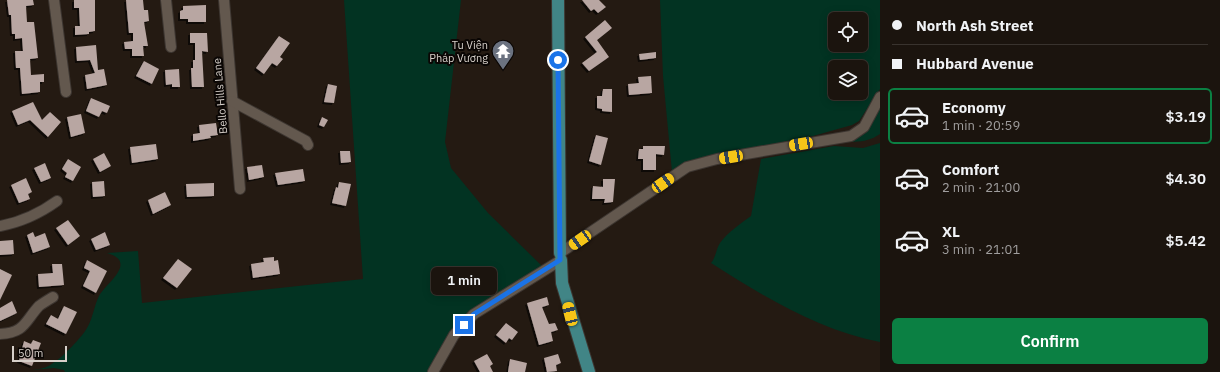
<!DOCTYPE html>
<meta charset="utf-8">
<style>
body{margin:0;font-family:"IBM Plex Sans",sans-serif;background:#28211c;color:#f1f3f6;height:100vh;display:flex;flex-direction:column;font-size:15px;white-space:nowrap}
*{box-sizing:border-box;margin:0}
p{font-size:13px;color:#a09e9e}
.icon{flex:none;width:22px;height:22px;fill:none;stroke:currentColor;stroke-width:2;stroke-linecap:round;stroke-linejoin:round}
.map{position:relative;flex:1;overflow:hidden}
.details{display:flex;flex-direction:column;background:#1b140e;width:340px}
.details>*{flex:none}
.top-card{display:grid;align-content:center;height:88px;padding:0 12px;background:#1b140e}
.fabs{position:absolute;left:828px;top:12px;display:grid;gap:8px}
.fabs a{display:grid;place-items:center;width:40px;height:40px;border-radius:6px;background:#1b140e;box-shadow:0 2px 10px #0003,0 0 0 1px #39332e;font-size:20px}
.scale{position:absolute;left:12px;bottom:10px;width:55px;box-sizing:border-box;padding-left:4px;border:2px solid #d7d0ca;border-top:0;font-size:11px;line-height:14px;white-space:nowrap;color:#d7d0ca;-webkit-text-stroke:3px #0a0604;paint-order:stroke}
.end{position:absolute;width:18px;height:18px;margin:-9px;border:5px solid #1a73e8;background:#fff;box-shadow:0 0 0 2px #fff}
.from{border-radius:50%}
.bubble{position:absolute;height:28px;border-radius:6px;background:#1b140e;box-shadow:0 2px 10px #0003,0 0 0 1px #39332e;font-size:13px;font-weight:600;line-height:28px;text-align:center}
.car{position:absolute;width:12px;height:24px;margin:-12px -6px;border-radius:5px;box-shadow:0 0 3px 1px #0007;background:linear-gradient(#f5c518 24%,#345 0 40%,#f5c518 0 76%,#345 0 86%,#f5c518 0)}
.top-card b{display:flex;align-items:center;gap:14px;height:38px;font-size:15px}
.top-card b+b{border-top:1px solid #39332e}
.top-card i{width:10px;height:10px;background:#f1f3f6}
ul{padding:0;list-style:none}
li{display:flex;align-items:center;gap:12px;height:56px;margin:0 8px 6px;padding:0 4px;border:2px solid transparent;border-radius:6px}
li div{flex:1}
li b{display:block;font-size:15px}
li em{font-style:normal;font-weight:600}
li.on{border-color:#0b8043}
li>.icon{width:36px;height:36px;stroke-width:1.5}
.primary-button{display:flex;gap:8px;margin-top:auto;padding:8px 12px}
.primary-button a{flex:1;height:46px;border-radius:6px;background:#0b8043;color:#fff;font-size:16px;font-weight:600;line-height:46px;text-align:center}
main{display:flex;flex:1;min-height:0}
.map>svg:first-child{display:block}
</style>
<main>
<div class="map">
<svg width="880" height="372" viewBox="0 0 880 372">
<defs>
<filter id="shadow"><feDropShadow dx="-2" dy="2" stdDeviation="0" flood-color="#0009"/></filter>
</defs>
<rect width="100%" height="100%" fill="#241a12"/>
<g fill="#023322" fill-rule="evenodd">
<path d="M 344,0 L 461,0 L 445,142 L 451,168 L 488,213 L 542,266 L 478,306 L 455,326 L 429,372 L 65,372 L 64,370 L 54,368 L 33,370 C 40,369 47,368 53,363 C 62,358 82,337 87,328 C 93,318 94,306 99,296 C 105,284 139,262 107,253 L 138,251 L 142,303 L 363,279 Z"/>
<path d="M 660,0 L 880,0 L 880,89 L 859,121 L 852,125 L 813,136 L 700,158 L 672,172 L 663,76 ZM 835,19 L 861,19 L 861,45 L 835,45 ZM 835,67 L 861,67 L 861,93 L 835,93 Z"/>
<path d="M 880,107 L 880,134 C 870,141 858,143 846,141 Z"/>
<path d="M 880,143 L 880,342 C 818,330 763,296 711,263 C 716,257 716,249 720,243 C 728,232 740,224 751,216 L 761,159 L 834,146 L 863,148 Z"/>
</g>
<g fill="#b8a6a2" filter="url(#shadow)">
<path d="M 7,0 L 33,0 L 34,5 L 26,6 L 27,22 L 34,22 L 38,58 L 30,59 L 31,75 L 44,74 L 44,82 L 40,82 L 40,92 L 22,94 L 20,68 L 16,68 L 15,51 L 23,51 L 22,38 L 15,39 L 15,34 L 12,34 L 11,15 L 9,15 Z"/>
<path d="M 74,0 L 95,0 L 95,31 L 89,32 L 89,34 L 75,35 L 75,26 L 80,26 L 79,8 L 74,8 Z"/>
<path d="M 126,0 L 143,0 L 144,10 L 148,10 L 149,21 L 144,22 L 148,46 L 143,46 L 144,56 L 132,56 L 132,49 L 125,49 L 124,42 L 133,41 L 133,33 L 129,33 Z"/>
<path d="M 582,0 L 599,0 L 606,7 L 598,13 L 594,9 L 591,11 Z"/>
<path d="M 206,5 L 206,22 L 188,22 L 188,19 L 180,19 L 180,11 L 183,10 L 183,6 Z"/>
<path d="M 605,20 L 612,28 L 597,40 L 609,57 L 589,71 L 582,63 L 597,52 L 585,37 Z"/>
<path d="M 190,33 L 207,33 L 208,52 L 202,51 L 204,87 L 192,87 L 191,68 L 193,68 L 193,60 L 195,60 L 195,43 L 190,43 Z"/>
<path d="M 279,36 L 290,43 L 280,57 L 283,59 L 277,66 L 272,63 L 264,74 L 256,68 Z"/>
<path d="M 96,45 L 98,70 L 104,69 L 107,85 L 87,89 L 85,75 L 95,73 L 90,60 L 77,61 L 76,47 Z"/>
<path d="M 656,52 L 656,58 L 640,60 L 639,54 Z"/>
<path d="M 144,61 L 159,69 L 152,84 L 136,76 Z"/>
<path d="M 179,69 L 180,87 L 172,87 L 172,84 L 166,85 L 165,70 Z"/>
<path d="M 651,76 L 652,93 L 629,95 L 628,84 L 639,83 L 638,77 Z"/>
<path d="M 328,84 L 337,86 L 334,103 L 324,102 Z"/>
<path d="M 603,89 L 612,89 L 612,112 L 602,111 L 602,109 L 597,108 L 597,96 L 602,96 Z"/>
<path d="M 91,98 L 110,106 L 107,113 L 102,111 L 99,117 L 86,111 Z"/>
<path d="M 33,102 L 42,120 L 50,112 L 61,122 L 48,137 L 30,120 L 18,125 L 12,111 Z"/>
<path d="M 81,114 L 85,133 L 71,137 L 67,117 Z"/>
<path d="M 322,117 L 328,120 L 324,127 L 319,125 Z"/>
<path d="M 216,123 L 218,135 L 210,136 L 211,138 L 193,141 L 193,134 L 200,133 L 199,125 Z"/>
<path d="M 596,135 L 608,138 L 601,165 L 589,161 Z"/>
<path d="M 156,144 L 158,159 L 132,163 L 130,147 Z"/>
<path d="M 643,146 L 665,146 L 664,155 L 656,154 L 656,170 L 643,170 L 643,159 L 638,159 L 639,149 L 643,149 Z"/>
<path d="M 340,151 L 350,151 L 351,162 L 341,163 Z"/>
<path d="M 104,153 L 111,166 L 100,172 L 93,159 Z"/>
<path d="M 68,159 L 81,167 L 73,181 L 65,177 L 67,173 L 62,169 Z"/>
<path d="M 45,163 L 51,178 L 41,182 L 34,168 Z"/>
<path d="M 262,165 L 264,177 L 249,180 L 247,167 Z"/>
<path d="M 303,169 L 305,181 L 278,185 L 275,173 Z"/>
<path d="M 26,178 L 32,192 L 28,194 L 30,199 L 19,203 L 11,185 Z"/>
<path d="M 603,179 L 615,179 L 613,202 L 604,203 L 605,199 L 592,199 L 593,186 L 603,187 Z"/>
<path d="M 104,181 L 105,196 L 93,197 L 92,182 Z"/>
<path d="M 339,182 L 351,184 L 346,206 L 332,203 L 336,187 L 338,188 Z"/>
<path d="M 214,183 L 214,196 L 187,197 L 186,184 Z"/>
<path d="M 165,192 L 171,205 L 153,214 L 148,200 Z"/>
<path d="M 68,220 L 80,236 L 68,245 L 56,228 Z"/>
<path d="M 33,232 L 35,237 L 45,233 L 50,247 L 33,253 L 27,235 Z"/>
<path d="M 105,232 L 110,245 L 96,250 L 91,239 Z"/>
<path d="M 13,240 L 14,254 L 0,255 L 0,241 Z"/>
<path d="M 274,257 L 274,261 L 278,260 L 280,274 L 253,278 L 251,264 L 264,262 L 263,258 Z"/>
<path d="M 178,259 L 192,269 L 177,288 L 163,278 Z"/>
<path d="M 87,260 L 107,271 L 96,293 L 83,286 L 90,271 L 84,268 Z"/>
<path d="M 52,264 L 62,264 L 64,285 L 39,287 L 38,274 L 53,273 Z"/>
<path d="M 0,269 L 12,275 L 0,300 Z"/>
<path d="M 547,297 L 549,305 L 542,307 L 549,324 L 555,323 L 558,330 L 551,332 L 553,341 L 539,345 L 527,303 Z"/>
<path d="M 12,301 L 17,313 L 0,321 L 0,308 Z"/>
<path d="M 64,306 L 77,312 L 66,334 L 46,324 L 51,315 L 58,319 Z"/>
<path d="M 506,323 L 518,332 L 512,340 L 509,338 L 506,343 L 496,335 Z"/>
<path d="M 33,340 L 41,343 L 32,366 L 19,361 L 24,341 L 31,344 Z"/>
<path d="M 487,354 L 493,364 L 490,366 L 493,372 L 480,372 L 474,361 Z"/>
<path d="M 558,354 L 561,363 L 556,365 L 557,371 L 547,372 L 544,358 Z"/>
<path d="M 510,359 L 527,363 L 525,372 L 508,372 Z"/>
</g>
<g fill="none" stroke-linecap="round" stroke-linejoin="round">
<g stroke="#3d3631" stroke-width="12">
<g id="minor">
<path d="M 54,0 L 66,92"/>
<path d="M 166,0 L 171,47"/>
<path d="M 224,0 L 240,189"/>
<path d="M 232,101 L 306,141 L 308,145"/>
<path d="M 0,226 C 22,222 39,214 57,201"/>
<path d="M 0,334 C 25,333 25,321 39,306 C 43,303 48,300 53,297"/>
<path d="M 433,372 L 454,335 L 474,314 L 561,260 L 560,253 L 687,167 L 717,159 L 851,136 L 864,127 L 880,97"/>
</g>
</g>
<g stroke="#3d3631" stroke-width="14">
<g id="major">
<path d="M 558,0 L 560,253"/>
<path d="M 561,260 L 562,283 L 589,372"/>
</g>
</g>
<use href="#minor" stroke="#63584e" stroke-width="10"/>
<use href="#major" stroke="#418586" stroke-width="12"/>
</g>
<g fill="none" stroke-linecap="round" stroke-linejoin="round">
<path stroke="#1a73e8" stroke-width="5" d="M 464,325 L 474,314 L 560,260 L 558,60"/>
</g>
<defs>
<g id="temple-pin" transform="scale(1.15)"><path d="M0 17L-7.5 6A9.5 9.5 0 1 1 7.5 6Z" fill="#6b7280" stroke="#0a0604"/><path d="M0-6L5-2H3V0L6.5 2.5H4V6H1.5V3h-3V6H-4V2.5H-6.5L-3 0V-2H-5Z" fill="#fff"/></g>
</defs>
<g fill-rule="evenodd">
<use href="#temple-pin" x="503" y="51"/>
</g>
<g text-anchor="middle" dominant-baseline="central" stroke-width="4" stroke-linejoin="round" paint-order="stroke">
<g font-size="11" fill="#d7d0ca" stroke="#0a0604" text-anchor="end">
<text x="488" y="45">Tu Viện<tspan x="488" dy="13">Pháp Vương</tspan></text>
</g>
<g font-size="11" fill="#d7d0ca" stroke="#0a0604">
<text transform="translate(220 96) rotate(-95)">Bello Hills Lane</text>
</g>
</g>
</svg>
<div class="fabs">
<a><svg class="icon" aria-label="locate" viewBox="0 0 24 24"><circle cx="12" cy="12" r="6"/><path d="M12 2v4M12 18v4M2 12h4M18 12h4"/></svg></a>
<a><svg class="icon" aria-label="layers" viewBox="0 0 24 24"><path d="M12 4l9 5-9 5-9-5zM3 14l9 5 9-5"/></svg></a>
</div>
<div class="scale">50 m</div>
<i class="end from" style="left:558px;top:60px"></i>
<i class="end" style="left:464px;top:325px"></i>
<div class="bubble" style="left:431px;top:267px;width:66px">1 min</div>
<i class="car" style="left:801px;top:144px;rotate:260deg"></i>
<i class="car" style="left:731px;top:157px;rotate:260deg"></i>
<i class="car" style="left:663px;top:183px;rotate:55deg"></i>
<i class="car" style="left:580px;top:240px;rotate:236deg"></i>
<i class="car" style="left:570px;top:314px;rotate:346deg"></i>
</div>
<section class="details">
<div class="top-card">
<b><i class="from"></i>North Ash Street</b>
<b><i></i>Hubbard Avenue</b>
</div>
<ul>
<li class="on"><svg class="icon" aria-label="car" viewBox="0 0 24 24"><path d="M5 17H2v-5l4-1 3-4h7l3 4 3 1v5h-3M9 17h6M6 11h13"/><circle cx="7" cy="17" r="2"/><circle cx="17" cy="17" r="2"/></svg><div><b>Economy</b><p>1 min · 20:59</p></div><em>$3.19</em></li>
<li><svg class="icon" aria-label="car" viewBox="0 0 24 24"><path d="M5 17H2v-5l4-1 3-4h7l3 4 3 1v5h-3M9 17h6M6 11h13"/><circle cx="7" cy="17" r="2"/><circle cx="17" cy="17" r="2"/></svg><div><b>Comfort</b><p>2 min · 21:00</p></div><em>$4.30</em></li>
<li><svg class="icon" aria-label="car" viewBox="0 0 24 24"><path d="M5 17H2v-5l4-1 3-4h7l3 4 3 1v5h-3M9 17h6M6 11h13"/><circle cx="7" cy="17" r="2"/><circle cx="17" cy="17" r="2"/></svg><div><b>XL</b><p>3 min · 21:01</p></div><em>$5.42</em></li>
</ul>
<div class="primary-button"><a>Confirm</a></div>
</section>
</main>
